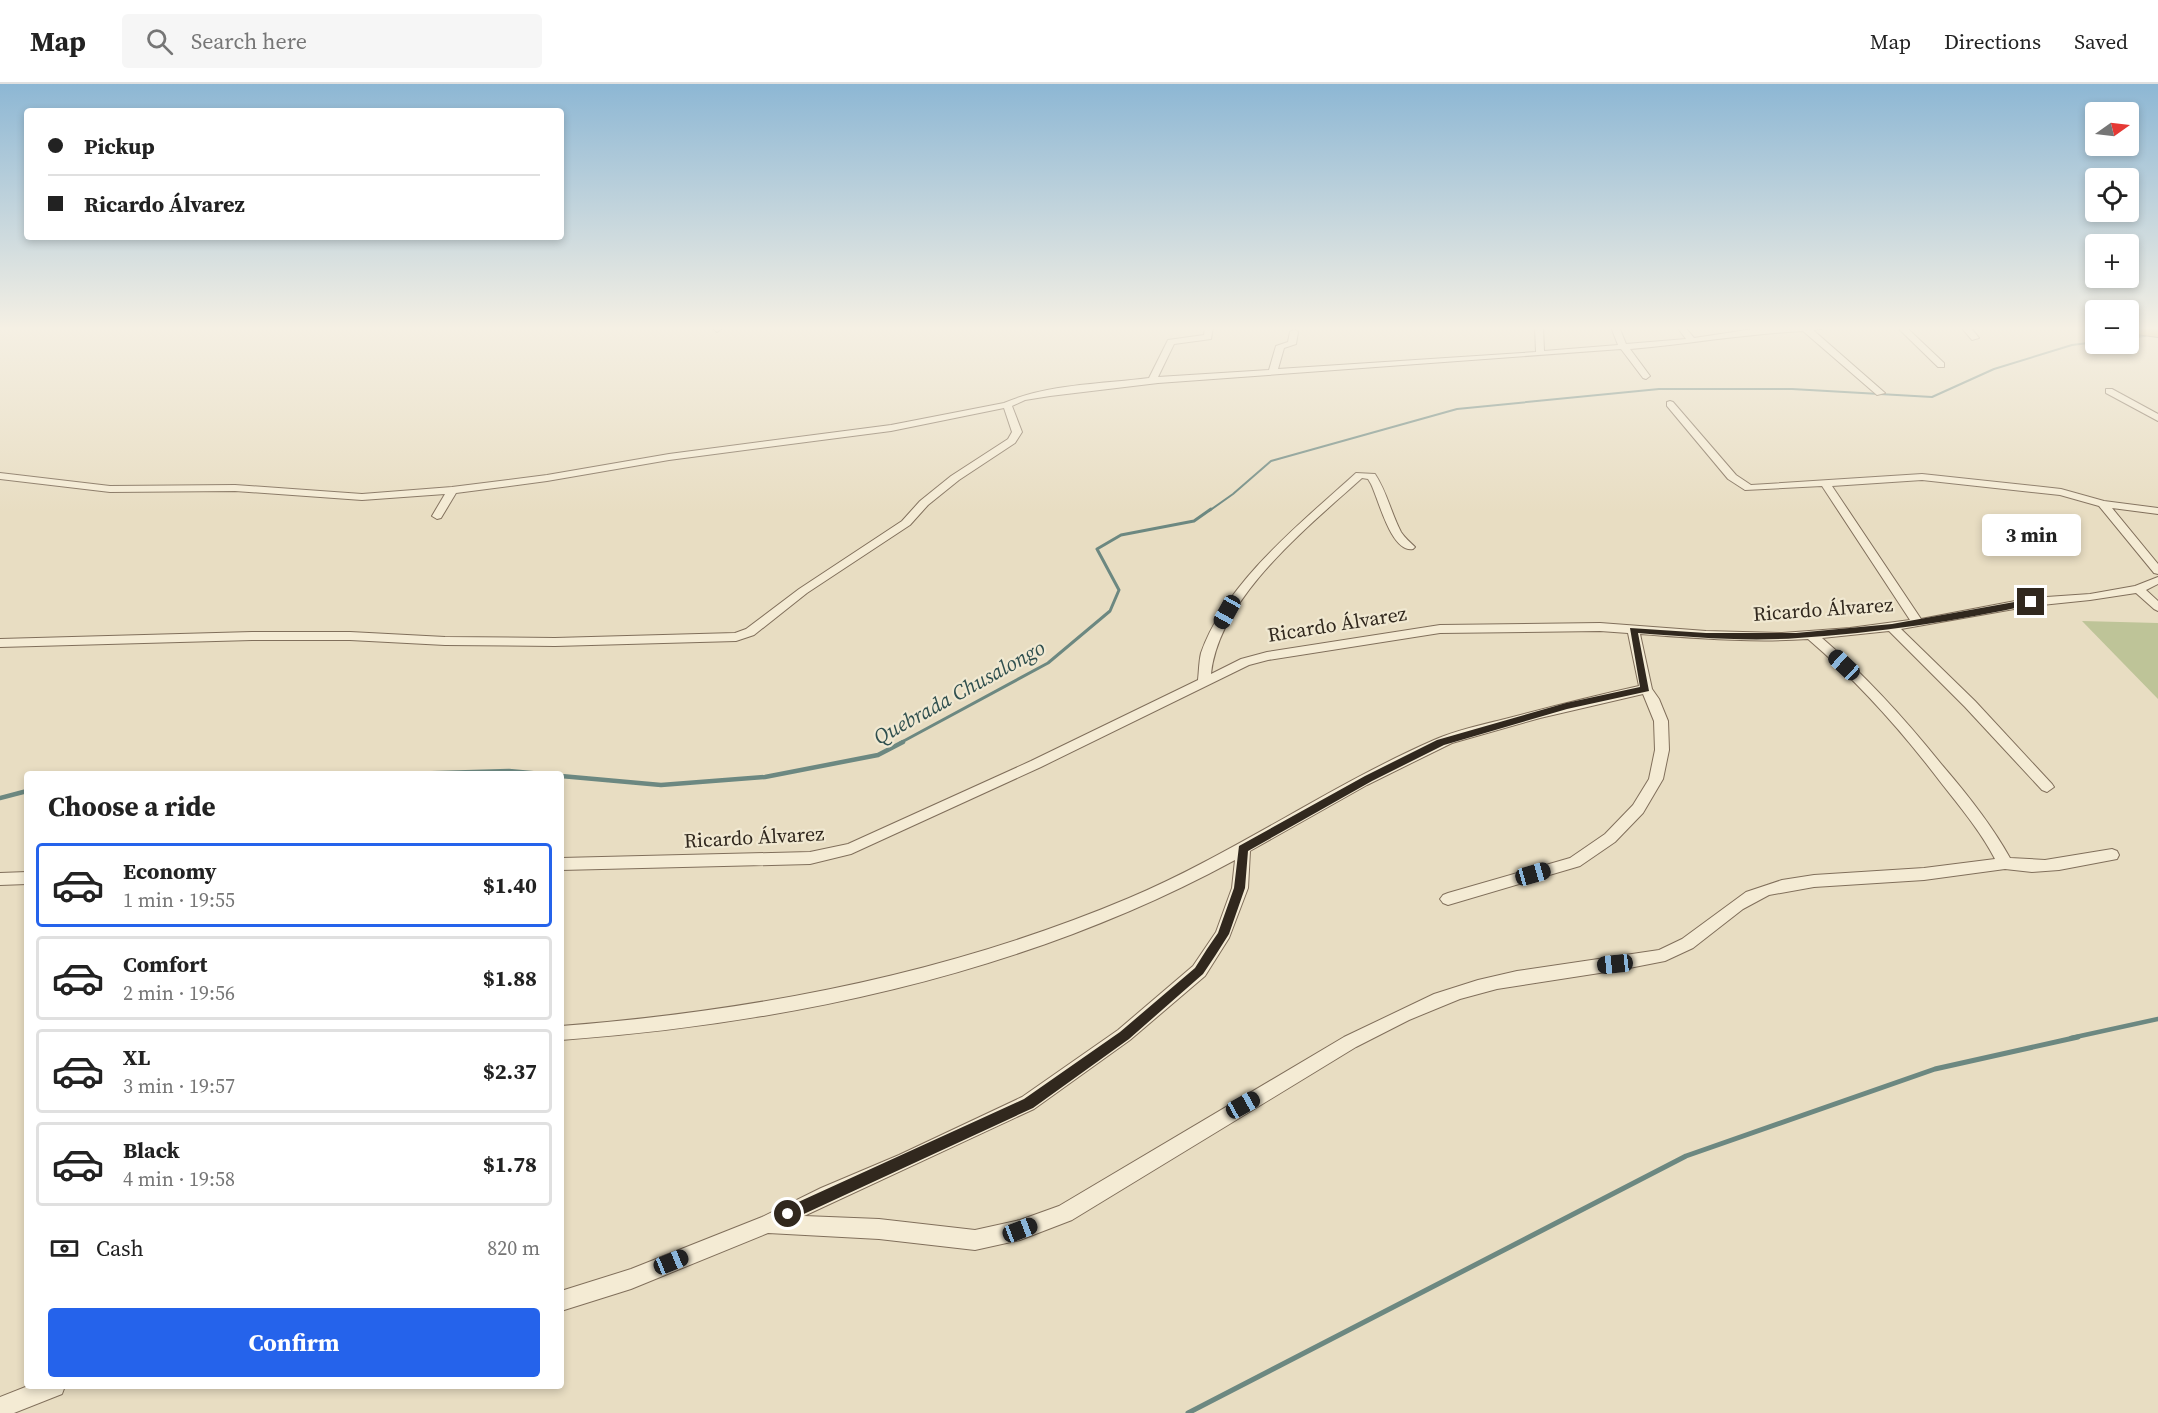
<!DOCTYPE html>
<meta charset="utf-8">
<style>
body{margin:0;font-family:"Source Serif 4",serif;background:#f6f6f6;color:#222;height:100vh;display:flex;flex-direction:column;font-size:22px;white-space:nowrap}
*{box-sizing:border-box;margin:0}
p{font-size:20px;color:#767676}
.icon{flex:none;width:33px;height:33px;fill:none;stroke:currentColor;stroke-width:2;stroke-linecap:round;stroke-linejoin:round}
.map{position:relative;flex:1;overflow:hidden}
.panel{position:absolute;left:24px;top:687px;width:540px;height:618px;display:flex;flex-direction:column;background:#fff;border-radius:6px;box-shadow:0 3px 9px #0003}
.panel>*{flex:none}
.hud{position:absolute;left:24px;top:24px;width:540px;height:132px;border-radius:6px;box-shadow:0 3px 9px #0003;display:grid;align-content:center;height:132px;padding:0 24px;background:#fff}
.needle{width:39px;rotate:76deg}
.tools{position:absolute;left:2085px;top:18px;display:grid;gap:12px}
.tools a{display:grid;place-items:center;width:54px;height:54px;border-radius:6px;background:#fff;box-shadow:0 3px 9px #0003;font-size:30px}
.end{position:absolute;width:27px;height:27px;margin:-14px;border:8px solid #31281e;background:#fff;box-shadow:0 0 0 3px #fff}
.from{border-radius:50%}
.bubble{position:absolute;height:42px;border-radius:6px;background:#fff;box-shadow:0 3px 9px #0003;font-size:20px;font-weight:700;line-height:42px;text-align:center}
.car{position:absolute;width:18px;height:36px;margin:-18px -9px;border-radius:8px;box-shadow:0 0 4px 2px #0007;background:linear-gradient(#222 24%,#8ab4d8 0 40%,#222 0 76%,#8ab4d8 0 86%,#222 0)}
.hud b{display:flex;align-items:center;gap:21px;height:57px;font-size:22px}
.hud b+b{border-top:2px solid #e0e0e0}
.hud i{width:15px;height:15px;background:#222}
ul{padding:0;list-style:none}
li{display:flex;align-items:center;gap:18px;height:84px;margin:0 12px 9px;padding:0 12px;border:3px solid #e0e0e0;border-radius:6px}
li div{flex:1}
li b{display:block;font-size:22px}
li em{font-style:normal;font-weight:700}
li.on{border-color:#2563eb}
li>.icon{width:54px;height:54px;stroke-width:1.5}
h2{padding:0 24px;font-size:27px;line-height:72px}
.pay{display:flex;align-items:center;gap:15px;height:66px;padding:0 24px;font-size:22px}
.pay p{margin-inline-start:auto}
.button{display:flex;gap:12px;margin-top:auto;padding:12px 24px}
.button a{flex:1;height:69px;border-radius:6px;background:#2563eb;color:#fff;font-size:24px;font-weight:700;line-height:69px;text-align:center}
header{display:flex;align-items:center;gap:36px;box-sizing:border-box;height:84px;padding:0 30px;background:#fff;border-bottom:2px solid #e0e0e0}
header strong{font-size:28px}
nav{display:flex;gap:33px;margin-inline-start:auto;font-size:21px}
.search{width:420px;height:54px;background:#f6f6f6;display:flex;align-items:center;gap:15px;box-sizing:border-box;padding:0 21px;border-radius:6px;color:#767676;font-size:22px}
.map>svg:first-child{display:block}
</style>
<header>
<strong>Map</strong>
<div class="search"><svg class="icon" aria-label="search" viewBox="0 0 24 24"><circle cx="10" cy="10" r="6"/><path d="M15 15l6 6"/></svg>Search here</div>
<nav><a>Map</a><a>Directions</a><a>Saved</a></nav>
</header>
<div class="map">
<svg width="2158" height="1329" viewBox="0 0 2158 1329">
<rect width="100%" height="100%" fill="#e8ddc2"/>
<path fill="#bec498" d="M 2082,537 L 2158,539 L 2158,615 Z"/>
<g fill="none" stroke-linecap="round" stroke-linejoin="round">
<g stroke="#6c8881" stroke-width="2">
<path d="M 2128,254 L 2145,252"/>
<path d="M 1209,427 L 1233,410 L 1271,377 L 1457,325 L 1659,305 L 1792,305 L 1932,313 L 1994,285 L 2072,261 L 2096,258"/>
</g>
<path stroke="#6c8881" stroke-width="3" d="M 900,659 L 1048,579 L 1110,527 L 1119,506 L 1097,465 L 1121,451 L 1194,437 L 1211,425"/>
<g stroke="#6c8881" stroke-width="4.5">
<path d="M 405,690 L 509,687 L 542,690"/>
<path d="M 561,692 L 661,701 L 765,693 L 878,671 L 903,658"/>
<path d="M 0,714 L 27,707"/>
<path d="M 2071,954 L 2158,935"/>
</g>
<path stroke="#6c8881" stroke-width="5" d="M 1188,1329 L 1686,1072 L 1935,985 L 2078,953"/>
<g stroke="#806f5b" stroke-width="2">
<g id="street">
<path d="M 712,243 L 720,243 L 721,245 L 717,248 Z"/>
<path d="M 1205,243 L 1213,243 L 1211,255 L 1174,260 L 1158,293 L 1269,286 L 1276,262 L 1288,258 L 1290,248 L 1294,245 L 1298,248 L 1296,260 L 1284,264 L 1278,285 L 1536,268 L 1535,243 L 1543,243 L 1544,267 L 1618,261 L 1611,243 L 1619,243 L 1626,260 L 1686,255 L 1677,243 L 1685,243 L 1694,254 L 1767,243 L 1833,243 L 1813,246 L 1885,309 L 1877,311 L 1803,247 C 1745,250 1688,260 1630,265 L 1650,292 L 1646,295 L 1643,294 L 1621,265 L 1158,299 L 1050,312 L 1025,316 L 1012,322 L 1022,348 L 1015,359 L 959,396 L 928,421 L 910,441 L 807,509 L 754,551 L 736,557 L 555,562 L 445,561 L 350,556 L 252,556 L 0,563 L 0,555 L 252,548 L 350,548 L 445,553 L 555,554 L 735,549 L 746,545 L 799,505 L 902,437 L 920,417 L 951,392 L 1008,355 L 1012,348 L 1004,324 L 891,347 L 669,376 L 547,397 L 456,409 L 441,434 L 437,435 L 432,432 L 445,410 L 362,416 L 235,407 L 110,408 L 0,395 L 0,389 L 110,402 L 235,401 L 362,410 L 452,403 L 547,391 L 669,370 L 891,341 L 1004,319 C 1048,300 1102,300 1149,294 L 1168,256 L 1204,251 Z"/>
<path d="M 1897,243 L 1906,243 L 1944,279 L 1944,283 L 1938,283 Z"/>
<path d="M 1961,243 L 1970,243 L 1979,254 L 1972,256 Z"/>
<path d="M 2106,305 L 2112,305 L 2158,330 L 2158,337 L 2106,309 Z"/>
<path d="M 1670,317 L 1673,318 L 1736,391 L 1751,401 L 1922,390 L 2061,405 L 2104,417 L 2158,424 L 2158,430 L 2112,424 L 2158,480 L 2158,490 L 2154,489 L 2099,422 L 2060,411 L 1922,396 L 1832,402 L 1921,535 L 2031,514 L 2090,510 L 2135,502 L 2158,493 L 2158,500 L 2146,506 L 2158,517 L 2158,527 L 2154,525 L 2136,509 L 2090,516 L 2031,522 L 1901,545 L 1975,617 L 2052,700 L 2054,703 L 2047,708 L 2042,706 L 1965,623 L 1889,547 L 1822,554 C 1866,592 1905,635 1942,681 C 1967,710 1991,740 2010,774 L 2045,776 L 2112,765 L 2117,767 L 2119,771 L 2117,775 L 2059,786 L 2032,788 L 2005,785 L 1924,796 L 1814,803 L 1769,811 L 1743,825 L 1693,864 L 1665,877 L 1619,886 L 1497,905 L 1460,915 L 1409,936 L 1356,963 L 1072,1136 L 1020,1156 L 975,1166 L 879,1155 L 768,1149 L 631,1205 L 561,1227 L 561,1207 L 631,1185 L 762,1133 L 821,1104 L 899,1071 L 1022,1013 L 1118,946 L 1193,882 L 1216,848 L 1232,804 L 1235,776 C 1029,888 793,939 561,956 L 561,942 C 755,927 949,890 1129,814 C 1235,769 1329,702 1434,656 C 1457,646 1481,641 1505,635 C 1550,623 1594,612 1639,602 L 1628,549 L 1600,547 L 1440,549 L 1268,576 L 1249,581 L 1041,683 L 851,770 L 810,780 L 561,786 L 561,774 L 810,768 L 848,760 L 1031,677 L 1198,596 C 1199,587 1199,577 1201,569 C 1226,498 1302,438 1356,389 L 1375,390 C 1387,408 1391,429 1401,448 C 1405,454 1410,458 1415,463 L 1413,465 C 1391,469 1379,416 1371,400 L 1368,395 L 1362,394 C 1308,443 1219,513 1211,590 L 1241,575 L 1267,568 L 1440,541 L 1600,539 L 1706,547 L 1782,549 L 1850,544 L 1910,536 L 1822,402 L 1745,406 L 1728,395 L 1667,322 L 1667,318 ZM 1640,550 C 1696,554 1752,559 1808,555 C 1858,598 1902,647 1942,700 C 1961,724 1981,748 1995,775 L 1924,784 L 1814,791 L 1782,796 L 1746,808 L 1682,855 L 1659,866 L 1517,887 L 1478,896 L 1434,910 L 1344,953 L 1059,1122 L 1020,1136 L 975,1146 L 879,1135 L 804,1132 L 1034,1025 L 1130,956 L 1205,892 L 1229,854 L 1248,804 L 1250,767 L 1367,701 L 1452,659 L 1540,634 L 1643,610 L 1654,637 L 1655,666 L 1649,695 L 1633,721 L 1605,750 L 1570,774 L 1448,809 L 1443,811 L 1440,815 L 1443,819 L 1448,821 L 1580,782 L 1615,758 L 1643,729 L 1663,695 L 1669,666 L 1668,637 L 1659,615 L 1652,605 Z"/>
<path d="M 27,788 L 27,800 L 0,801 L 0,789 Z"/>
<path d="M 28,1302 L 65,1302 L 62,1310 L 14,1329 L 0,1329 L 0,1313 Z"/>
</g>
</g>
<g stroke="#4e3e2f" stroke-width="2">
<path id="highway" d="M 2128,243 L 2158,243 L 2158,253 L 2128,249 Z"/>
</g>
<use href="#street" fill="#f4ebd4" fill-rule="evenodd"/>
<use href="#highway" fill="#ce9e5c" fill-rule="evenodd"/>
</g>
<linearGradient id="sky" x2="0" y2="1"><stop stop-color="#8db7d4"/><stop offset="0.57" stop-color="#f5f0e4"/><stop offset="1" stop-color="#f5f0e4" stop-opacity="0"/></linearGradient>
<rect width="2158" height="429" fill="url(#sky)"/>
<path fill="#31281e" d="M 2031,515 L 2035,518 L 2034,520 C 1957,537 1877,549 1798,554 C 1745,558 1691,553 1638,549 L 1649,607 L 1567,625 L 1444,661 L 1372,697 L 1248,767 L 1245,804 L 1229,850 L 1215,872 L 1203,890 L 1129,955 L 1033,1024 L 793,1135 L 788,1137 L 783,1135 L 781,1130 L 783,1125 L 1024,1015 L 1120,948 L 1195,884 L 1207,865 L 1218,849 L 1234,804 L 1239,762 L 1365,692 L 1437,656 L 1566,619 L 1640,603 L 1630,544 L 1706,549 L 1796,549 L 1892,540 Z"/>
<g text-anchor="middle" dominant-baseline="central" stroke-width="4.5" stroke-linejoin="round" paint-order="stroke">
<g font-size="20" fill="#31281e" stroke="#f0e8d1">
<text transform="translate(1823 525) rotate(-4)">Ricardo Álvarez</text>
<text transform="translate(1337 540) rotate(-9)">Ricardo Álvarez</text>
<text transform="translate(754 753) rotate(-3)">Ricardo Álvarez</text>
</g>
<g font-size="21" font-style="italic" fill="#2f4f4e" stroke="#f0e8d1">
<text transform="translate(959 608) rotate(-29)">Quebrada Chusalongo</text>
</g>
</g>
</svg>
<div class="tools">
<a><svg class="needle" viewBox="-14 -14 28 28"><path d="M0-13l5 13h-10z" fill="#e53935"/><path d="M0 13l5-13h-10z" fill="#767676"/></svg></a>
<a><svg class="icon" aria-label="locate" viewBox="0 0 24 24"><circle cx="12" cy="12" r="6"/><path d="M12 2v4M12 18v4M2 12h4M18 12h4"/></svg></a>
<a>+</a>
<a>−</a>
</div>
<i class="end from" style="left:788px;top:1130px"></i>
<i class="end" style="left:2031px;top:518px"></i>
<div class="bubble" style="left:1982px;top:430px;width:99px">3 min</div>
<i class="car" style="left:1227px;top:528px;rotate:209deg"></i>
<i class="car" style="left:1844px;top:581px;rotate:313deg"></i>
<i class="car" style="left:1533px;top:790px;rotate:74deg"></i>
<i class="car" style="left:1615px;top:880px;rotate:264deg"></i>
<i class="car" style="left:1243px;top:1021px;rotate:61deg"></i>
<i class="car" style="left:1020px;top:1146px;rotate:69deg"></i>
<i class="car" style="left:671px;top:1178px;rotate:68deg"></i>
<div class="hud">
<b><i class="from"></i>Pickup</b>
<b><i></i>Ricardo Álvarez</b>
</div>
<section class="panel">
<h2>Choose a ride</h2>
<ul>
<li class="on"><svg class="icon" aria-label="car" viewBox="0 0 24 24"><path d="M5 17H2v-5l4-1 3-4h7l3 4 3 1v5h-3M9 17h6M6 11h13"/><circle cx="7" cy="17" r="2"/><circle cx="17" cy="17" r="2"/></svg><div><b>Economy</b><p>1 min · 19:55</p></div><em>$1.40</em></li>
<li><svg class="icon" aria-label="car" viewBox="0 0 24 24"><path d="M5 17H2v-5l4-1 3-4h7l3 4 3 1v5h-3M9 17h6M6 11h13"/><circle cx="7" cy="17" r="2"/><circle cx="17" cy="17" r="2"/></svg><div><b>Comfort</b><p>2 min · 19:56</p></div><em>$1.88</em></li>
<li><svg class="icon" aria-label="car" viewBox="0 0 24 24"><path d="M5 17H2v-5l4-1 3-4h7l3 4 3 1v5h-3M9 17h6M6 11h13"/><circle cx="7" cy="17" r="2"/><circle cx="17" cy="17" r="2"/></svg><div><b>XL</b><p>3 min · 19:57</p></div><em>$2.37</em></li>
<li><svg class="icon" aria-label="car" viewBox="0 0 24 24"><path d="M5 17H2v-5l4-1 3-4h7l3 4 3 1v5h-3M9 17h6M6 11h13"/><circle cx="7" cy="17" r="2"/><circle cx="17" cy="17" r="2"/></svg><div><b>Black</b><p>4 min · 19:58</p></div><em>$1.78</em></li>
</ul>
<div class="pay"><svg class="icon" aria-label="cash" viewBox="0 0 24 24"><path d="M3 7h18v10H3z"/><circle cx="12" cy="12" r="2"/></svg>Cash<p>820 m</p></div>
<div class="button"><a>Confirm</a></div>
</section>
</div>
